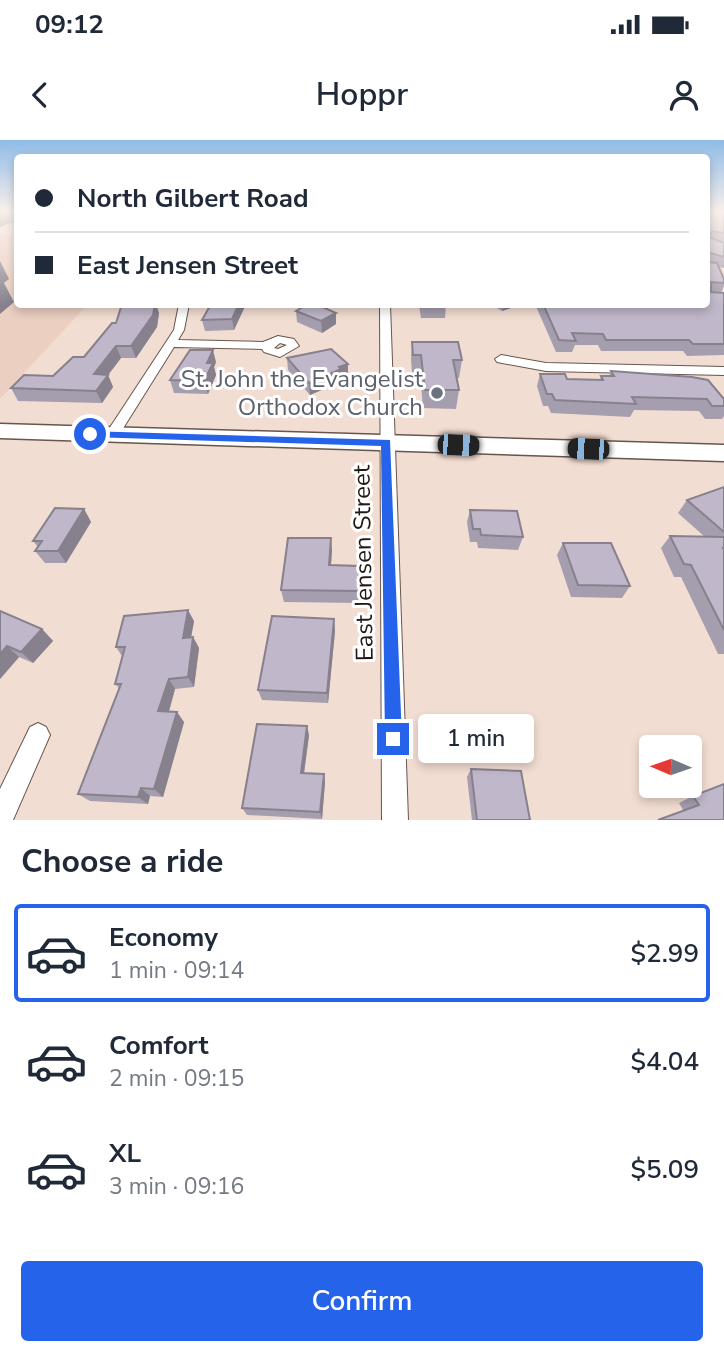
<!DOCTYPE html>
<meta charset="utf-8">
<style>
body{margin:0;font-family:"Nunito Sans",sans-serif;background:#f2f2f3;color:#1f2937;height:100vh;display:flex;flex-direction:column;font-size:26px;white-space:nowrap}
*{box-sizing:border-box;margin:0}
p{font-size:23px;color:#747a83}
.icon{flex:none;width:38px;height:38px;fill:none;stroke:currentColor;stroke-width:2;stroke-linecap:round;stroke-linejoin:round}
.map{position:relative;height:680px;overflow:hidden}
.drawer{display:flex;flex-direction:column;background:#fff;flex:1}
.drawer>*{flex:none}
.top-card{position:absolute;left:14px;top:14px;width:696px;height:154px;border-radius:7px;box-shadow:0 4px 10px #0003;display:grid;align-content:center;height:154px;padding:0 21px;background:#fff}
.needle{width:46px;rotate:272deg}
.buttons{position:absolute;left:639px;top:595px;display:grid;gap:14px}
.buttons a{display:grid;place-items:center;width:63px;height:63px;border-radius:7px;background:#fff;box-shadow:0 4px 10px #0003;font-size:35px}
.end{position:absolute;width:32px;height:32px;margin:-16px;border:9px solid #2563eb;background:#fff;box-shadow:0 0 0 4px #fff}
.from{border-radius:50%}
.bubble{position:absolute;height:49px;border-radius:7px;background:#fff;box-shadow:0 4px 10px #0003;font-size:23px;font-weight:600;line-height:49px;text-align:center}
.car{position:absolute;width:21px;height:42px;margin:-21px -10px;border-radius:9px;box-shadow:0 0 5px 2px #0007;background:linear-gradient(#222 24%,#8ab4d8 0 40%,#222 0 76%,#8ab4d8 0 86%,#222 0)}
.top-card b{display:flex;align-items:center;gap:24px;height:66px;font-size:26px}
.top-card b+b{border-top:2px solid #e0e1e3}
.top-card i{width:18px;height:18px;background:#1f2937}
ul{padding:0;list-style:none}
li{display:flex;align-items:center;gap:21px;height:98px;margin:0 14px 10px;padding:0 7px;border:4px solid transparent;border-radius:7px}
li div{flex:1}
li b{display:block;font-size:26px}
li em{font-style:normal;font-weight:600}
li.selected{border-color:#2563eb}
li>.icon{width:63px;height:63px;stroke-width:1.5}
h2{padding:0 21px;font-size:32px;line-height:84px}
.action{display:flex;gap:14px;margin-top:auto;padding:14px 21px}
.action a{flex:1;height:80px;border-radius:7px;background:#2563eb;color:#fff;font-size:28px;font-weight:600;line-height:80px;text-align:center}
.status{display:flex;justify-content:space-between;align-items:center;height:49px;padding:0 35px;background:#fff;direction:ltr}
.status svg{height:19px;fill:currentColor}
header{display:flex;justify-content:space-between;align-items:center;height:91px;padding:0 21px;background:#fff;font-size:32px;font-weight:600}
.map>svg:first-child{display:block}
</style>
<div class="status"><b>09:12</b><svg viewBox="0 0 49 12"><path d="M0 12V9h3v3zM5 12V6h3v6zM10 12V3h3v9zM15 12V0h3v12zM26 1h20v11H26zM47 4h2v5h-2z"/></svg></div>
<header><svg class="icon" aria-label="back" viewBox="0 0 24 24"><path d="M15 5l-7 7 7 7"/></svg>Hoppr<svg class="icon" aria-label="person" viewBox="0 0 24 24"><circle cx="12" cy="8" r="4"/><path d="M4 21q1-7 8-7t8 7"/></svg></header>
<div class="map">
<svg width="724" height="680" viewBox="0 0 724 680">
<rect width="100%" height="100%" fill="#f2ddd2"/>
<path fill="#ebcfc1" d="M 0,94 L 17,98 L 18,164 L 87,165 L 0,259 Z"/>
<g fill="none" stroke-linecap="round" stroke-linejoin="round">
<g stroke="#67564d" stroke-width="2">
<g id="street">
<path d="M 179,164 L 189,164 L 184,190 L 178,200 L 263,202 L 278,196 L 294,199 L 299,206 L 280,217 L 264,212 L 262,209 L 174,207 L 117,298 L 107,298 L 105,295 L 174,190 ZM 280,203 L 287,205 L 278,209 L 274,208 Z"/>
<path d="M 380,164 L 390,164 L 408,680 L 382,680 Z"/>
<path d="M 501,215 L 546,223 L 724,227 L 724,235 L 546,231 L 497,222 L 495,219 Z"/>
<path d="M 38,583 L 46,587 L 50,595 L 13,680 L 0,680 L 0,649 L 30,587 Z"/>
</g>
</g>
<g stroke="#67564d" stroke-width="3">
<path id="primary" d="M 0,284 L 724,305 L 724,321 L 0,298 Z"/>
</g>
<use href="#street" fill="#fff" fill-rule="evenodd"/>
<use href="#primary" fill="#fff" fill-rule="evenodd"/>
</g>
<g fill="#a59eae">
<path d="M 0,71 L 18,71 L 18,83 L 10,83 Z"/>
<path d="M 707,71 L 724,71 L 724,128 L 718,127 L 724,139 L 724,146 L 721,153 L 724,153 L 724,215 L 687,216 L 683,211 L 601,211 L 598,205 L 575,205 L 572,212 L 556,212 L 535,164 L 707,164 Z"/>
<path d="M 246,164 L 234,190 L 205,191 L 202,180 Z"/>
<path d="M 417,164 L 446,164 L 445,178 L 421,178 L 419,165 Z"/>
<path d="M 490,164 L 523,164 L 502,171 Z"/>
<path d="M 296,171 L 336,184 L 322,193 L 297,182 Z"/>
<path d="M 159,173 L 157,187 L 136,218 L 121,218 L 108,235 L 113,247 L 102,263 L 18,261 L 11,248 L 53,236 L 84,217 L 116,183 Z"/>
<path d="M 412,202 L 462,220 L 459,238 L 457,238 L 459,250 L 456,269 L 423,268 L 420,233 L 412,233 L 411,219 Z"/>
<path d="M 287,218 L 348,224 L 348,236 L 342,238 L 342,241 L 310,255 L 288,230 Z"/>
<path d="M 216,222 L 214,227 L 216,235 L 208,254 L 174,253 L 170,240 Z"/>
<path d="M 611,231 L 724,259 L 724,276 L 722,279 L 705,279 L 699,271 L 634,270 L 630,277 L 551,273 L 548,266 L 543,266 L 537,246 L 540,234 L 567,239 L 600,240 L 601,236 L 609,236 Z"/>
<path d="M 724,347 L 724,514 L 718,514 L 681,437 L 674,437 L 661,408 L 670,396 L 705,397 L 678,373 L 687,360 Z"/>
<path d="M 84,369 L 91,382 L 66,423 L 45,423 L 35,411 L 38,407 L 33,401 Z"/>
<path d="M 470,370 L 523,397 L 518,410 L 478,408 L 477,402 L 470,402 L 467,382 Z"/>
<path d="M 563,403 L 630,446 L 622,458 L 571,457 L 557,415 Z"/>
<path d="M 332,410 L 331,425 L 360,426 L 360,463 L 284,462 L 281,450 Z"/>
<path d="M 0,471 L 42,489 L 53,501 L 33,523 L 19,517 L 0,539 Z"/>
<path d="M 334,479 L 335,491 L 328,563 L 262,560 L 258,550 Z"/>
<path d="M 194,481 L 191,497 L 193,497 L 199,508 L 194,547 L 175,549 L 169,572 L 184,582 L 163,657 L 150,656 L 148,664 L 90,661 L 78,654 L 119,548 L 115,544 L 122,516 L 116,507 Z"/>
<path d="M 309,595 L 304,633 L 324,634 L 325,642 L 322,679 L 247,675 L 242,668 Z"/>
<path d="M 471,629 L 530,680 L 472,680 L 467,637 Z"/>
<path d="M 693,656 L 724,680 L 683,670 L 679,663 Z"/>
</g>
<g fill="#86818d">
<path d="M 6,74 L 10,83 L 0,87 L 0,76 Z"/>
<path d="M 0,121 L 9,139 L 4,143 L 14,162 L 0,174 Z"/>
<path d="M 155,164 L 156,164 L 159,173 L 157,187 L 136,218 L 131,206 Z"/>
<path d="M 239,164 L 246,164 L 234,190 L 232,179 Z"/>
<path d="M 504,164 L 523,164 L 502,171 Z"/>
<path d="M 336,173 L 336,184 L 322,193 L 321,181 Z"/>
<path d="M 116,206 L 121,218 L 108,235 L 113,247 L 102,263 L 96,251 L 94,234 Z"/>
<path d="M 213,210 L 216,222 L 214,227 L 216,235 L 208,254 L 204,241 L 207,223 Z"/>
<path d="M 348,224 L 348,236 L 342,238 L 342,241 L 310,255 L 309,243 L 339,227 Z"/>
<path d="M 84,369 L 91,382 L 66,423 L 58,411 Z"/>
<path d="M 331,398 L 332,410 L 330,438 L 329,425 Z"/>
<path d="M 188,470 L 194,481 L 189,509 L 183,498 Z"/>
<path d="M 334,479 L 335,491 L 328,563 L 327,553 Z"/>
<path d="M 42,489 L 53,501 L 33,523 L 21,512 Z"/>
<path d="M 193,497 L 199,508 L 194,547 L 188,537 Z"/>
<path d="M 7,506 L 19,517 L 0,539 L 0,514 Z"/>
<path d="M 169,539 L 175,549 L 166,581 L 158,571 Z"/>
<path d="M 177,572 L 184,582 L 163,657 L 154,649 Z"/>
<path d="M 307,586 L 309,595 L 303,641 L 301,633 Z"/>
<path d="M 324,634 L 325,642 L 322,679 L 320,672 Z"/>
<path d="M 141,648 L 150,656 L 148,664 L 138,657 Z"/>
</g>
<g fill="#c0b8ca" stroke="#86818d" stroke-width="2">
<path d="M 0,71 L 18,71 L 18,74 L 6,74 L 0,76 Z"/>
<path d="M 707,71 L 724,71 L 724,93 L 712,91 L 709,97 L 724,103 L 724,117 L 707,112 Z"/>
<path d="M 707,122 L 717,123 L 724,139 L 724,143 L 711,142 L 711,152 L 724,153 L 724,204 L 693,204 L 689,200 L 606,200 L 603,194 L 572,193 L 576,201 L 559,200 L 543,164 L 707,164 Z"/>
<path d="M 122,164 L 155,164 L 153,175 L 131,206 L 116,206 L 94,234 L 108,235 L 96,251 L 11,248 L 24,235 L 53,236 L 73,217 L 84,217 L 112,183 L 116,183 Z"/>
<path d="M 211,164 L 239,164 L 232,179 L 202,180 Z"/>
<path d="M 308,164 L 316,164 L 336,173 L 321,181 L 296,171 Z"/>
<rect x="422" y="164" width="24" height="3"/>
<path d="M 412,202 L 458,202 L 462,220 L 453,220 L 459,250 L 425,250 L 421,215 L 413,215 Z"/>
<path d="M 331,209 L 348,224 L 339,227 L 341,229 L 309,243 L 287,218 Z"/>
<path d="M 190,210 L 213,210 L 207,223 L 213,223 L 204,241 L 170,240 Z"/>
<path d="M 611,231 L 692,237 L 708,240 L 724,259 L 724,266 L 712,266 L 707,259 L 632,257 L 636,264 L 555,260 L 552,254 L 547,254 L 540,234 L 565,234 L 567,239 L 603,240 L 601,236 L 614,236 Z"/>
<path d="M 724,347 L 724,392 L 687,360 Z"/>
<path d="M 55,368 L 84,369 L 58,411 L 35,411 L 42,401 L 33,401 Z"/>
<path d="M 470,370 L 517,371 L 523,397 L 481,395 L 480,389 L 473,389 Z"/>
<path d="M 670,396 L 724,397 L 724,408 L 723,408 L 724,410 L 724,490 L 691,425 L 684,424 Z"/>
<path d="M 288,398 L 331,398 L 329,425 L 360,426 L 360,451 L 281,450 Z"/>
<path d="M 563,403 L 611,403 L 630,446 L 578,445 Z"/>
<path d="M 188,470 L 183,498 L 193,497 L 188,537 L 169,539 L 158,571 L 177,572 L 154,649 L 141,648 L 138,657 L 78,654 L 121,544 L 115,544 L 125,507 L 116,507 L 124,476 Z"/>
<path d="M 0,471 L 42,489 L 21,512 L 7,506 L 0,514 Z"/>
<path d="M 272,476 L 334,479 L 327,553 L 258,550 Z"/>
<path d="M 257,584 L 307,586 L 301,633 L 324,634 L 320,672 L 242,668 Z"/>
<path d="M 471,629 L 521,631 L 530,680 L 477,680 Z"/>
<path d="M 724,644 L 724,680 L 658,680 L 699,665 L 693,656 Z"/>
</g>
<linearGradient id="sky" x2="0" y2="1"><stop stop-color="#8fbbe7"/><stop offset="0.43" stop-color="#f9f0eb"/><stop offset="1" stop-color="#f9f0eb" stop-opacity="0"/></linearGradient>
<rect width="724" height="166" fill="url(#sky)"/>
<path fill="#2563eb" d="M 86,291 L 390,300 L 402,599 L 399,605 L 393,608 L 387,605 L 385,599 L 381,306 L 90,297 L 86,296 Z"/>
<circle fill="#6b7280" stroke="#fff" stroke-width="2.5" cx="437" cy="253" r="7"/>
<g text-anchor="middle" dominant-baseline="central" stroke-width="6" stroke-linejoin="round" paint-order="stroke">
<g font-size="24" fill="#5b616d" stroke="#fff" text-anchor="end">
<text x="423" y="239">St. John the Evangelist<tspan x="423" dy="28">Orthodox Church</tspan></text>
</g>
<g font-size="24" fill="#201915" stroke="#fff">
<text transform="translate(363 423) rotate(-91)">East Jensen Street</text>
</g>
</g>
</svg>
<div class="buttons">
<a><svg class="needle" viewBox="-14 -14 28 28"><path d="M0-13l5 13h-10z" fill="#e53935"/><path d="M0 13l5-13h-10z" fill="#747a83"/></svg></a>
</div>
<i class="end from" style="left:90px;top:294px"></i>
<i class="end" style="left:393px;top:599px"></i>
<div class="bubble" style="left:418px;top:574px;width:116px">1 min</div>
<i class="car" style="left:458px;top:305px;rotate:92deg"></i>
<i class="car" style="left:588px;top:309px;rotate:272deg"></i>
<div class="top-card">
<b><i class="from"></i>North Gilbert Road</b>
<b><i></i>East Jensen Street</b>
</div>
</div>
<section class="drawer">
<h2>Choose a ride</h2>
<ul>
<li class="selected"><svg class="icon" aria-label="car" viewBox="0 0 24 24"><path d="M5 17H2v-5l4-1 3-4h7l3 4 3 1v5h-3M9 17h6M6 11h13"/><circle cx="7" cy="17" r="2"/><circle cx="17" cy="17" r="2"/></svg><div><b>Economy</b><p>1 min · 09:14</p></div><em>$2.99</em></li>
<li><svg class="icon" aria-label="car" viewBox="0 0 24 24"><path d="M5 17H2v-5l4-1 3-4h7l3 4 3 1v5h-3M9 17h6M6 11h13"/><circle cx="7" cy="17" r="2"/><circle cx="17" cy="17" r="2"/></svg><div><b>Comfort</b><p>2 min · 09:15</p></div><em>$4.04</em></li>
<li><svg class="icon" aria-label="car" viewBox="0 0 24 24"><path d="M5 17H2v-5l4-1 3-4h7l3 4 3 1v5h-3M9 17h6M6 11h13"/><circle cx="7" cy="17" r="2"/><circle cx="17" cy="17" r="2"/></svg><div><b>XL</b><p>3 min · 09:16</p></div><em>$5.09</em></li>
</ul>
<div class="action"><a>Confirm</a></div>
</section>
